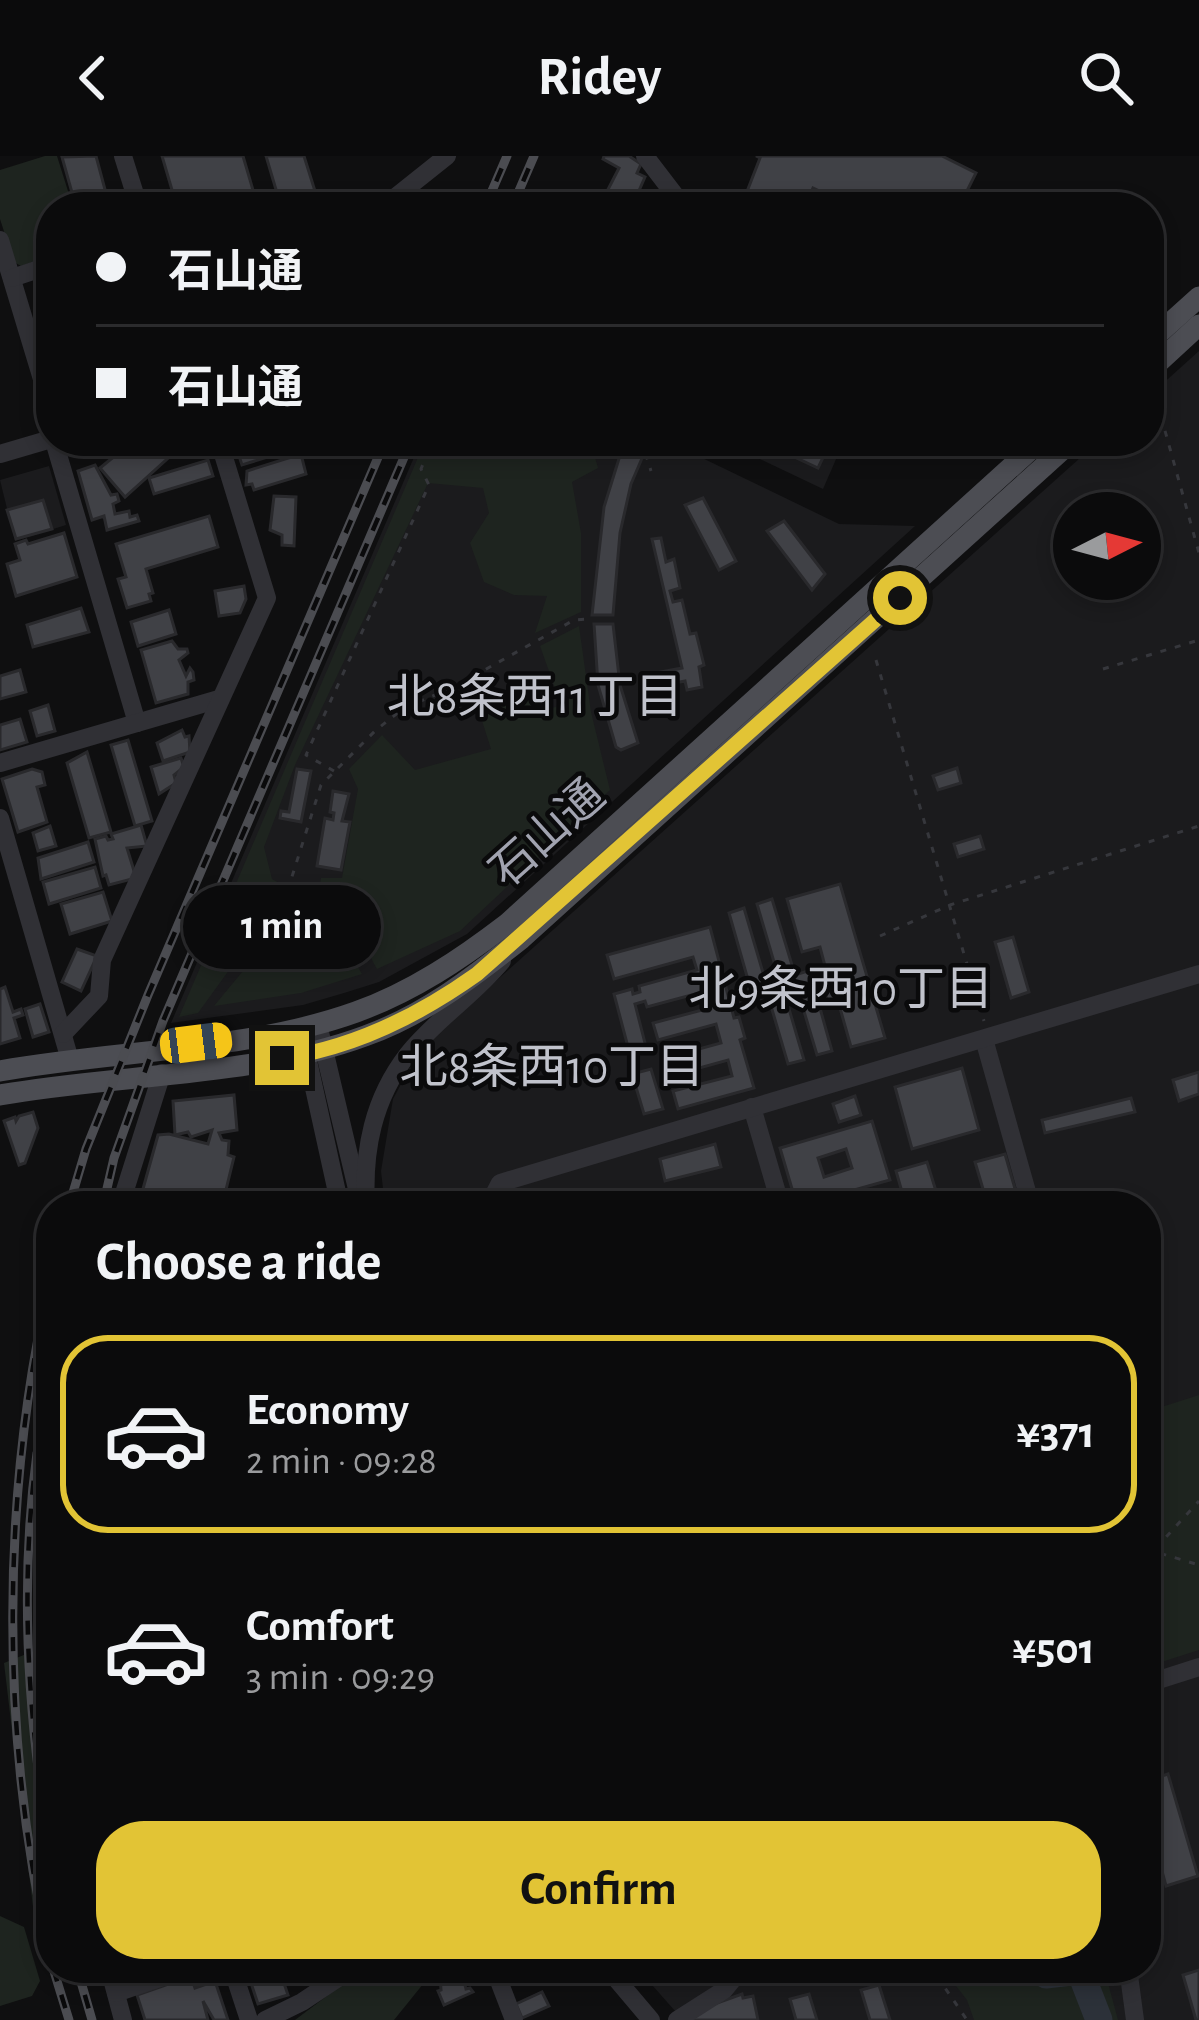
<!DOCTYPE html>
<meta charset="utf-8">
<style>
body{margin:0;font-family:"Alegreya Sans","Noto Sans JP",sans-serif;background:#19191a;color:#f1f3f6;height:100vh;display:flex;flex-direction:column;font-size:45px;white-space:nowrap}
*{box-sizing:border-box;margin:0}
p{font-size:39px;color:#9a9b9d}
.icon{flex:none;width:66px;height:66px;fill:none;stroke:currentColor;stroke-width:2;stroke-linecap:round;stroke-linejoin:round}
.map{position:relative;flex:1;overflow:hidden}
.side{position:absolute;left:36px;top:1035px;width:1125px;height:792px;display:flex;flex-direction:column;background:#0b0b0c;border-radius:48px;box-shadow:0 6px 18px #0003,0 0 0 3px #2b2b2d}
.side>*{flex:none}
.banner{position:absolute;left:36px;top:36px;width:1128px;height:264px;border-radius:48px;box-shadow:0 6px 18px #0003,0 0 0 3px #2b2b2d;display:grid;align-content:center;height:264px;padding:0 60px;background:#0b0b0c}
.needle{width:78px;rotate:84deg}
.buttons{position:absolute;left:1053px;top:336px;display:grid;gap:24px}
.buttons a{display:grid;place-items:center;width:108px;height:108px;border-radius:50%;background:#0b0b0c;box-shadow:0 6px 18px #0003,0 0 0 3px #2b2b2d;font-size:60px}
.end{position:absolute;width:54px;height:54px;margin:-27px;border:15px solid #e2c435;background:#111;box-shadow:0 0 0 6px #111}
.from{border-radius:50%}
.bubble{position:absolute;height:84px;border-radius:42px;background:#0b0b0c;box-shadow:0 6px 18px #0003,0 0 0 3px #2b2b2d;font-size:39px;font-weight:600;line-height:84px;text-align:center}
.car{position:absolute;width:36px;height:72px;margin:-36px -18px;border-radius:15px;box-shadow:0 0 9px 3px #0007;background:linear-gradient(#f5c518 24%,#345 0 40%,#f5c518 0 76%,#345 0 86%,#f5c518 0)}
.banner b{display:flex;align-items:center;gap:42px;height:114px;font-size:45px}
.banner b+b{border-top:3px solid #2b2b2d}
.banner i{width:30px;height:30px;background:#f1f3f6}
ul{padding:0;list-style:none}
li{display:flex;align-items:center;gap:36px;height:198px;margin:0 24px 18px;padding:0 36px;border:6px solid transparent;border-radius:48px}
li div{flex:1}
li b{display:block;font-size:45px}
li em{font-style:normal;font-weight:600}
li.on{border-color:#e2c435}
li>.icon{width:108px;height:108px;stroke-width:1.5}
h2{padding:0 60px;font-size:54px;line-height:144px}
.button{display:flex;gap:24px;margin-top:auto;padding:24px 60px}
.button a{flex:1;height:138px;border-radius:48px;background:#e2c435;color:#111;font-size:48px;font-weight:600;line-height:138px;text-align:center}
header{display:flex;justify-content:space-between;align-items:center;height:156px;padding:0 60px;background:#0b0b0c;font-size:54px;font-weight:600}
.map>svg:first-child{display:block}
</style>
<header><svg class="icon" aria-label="back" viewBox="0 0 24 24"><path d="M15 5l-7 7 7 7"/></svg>Ridey<svg class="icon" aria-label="search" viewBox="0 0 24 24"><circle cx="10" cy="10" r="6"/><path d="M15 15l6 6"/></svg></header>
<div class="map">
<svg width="1199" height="1864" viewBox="0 0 1199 1864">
<rect width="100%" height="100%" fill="#0f0f10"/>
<g fill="#1b1b1d" fill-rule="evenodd">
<path d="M 1199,195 L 1199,1864 L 683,1864 L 637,1812 L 1146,1812 L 1146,1050 L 385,1050 L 381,1015 L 393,943 L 420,893 L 1099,285 L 1149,285 L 1149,240 ZM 1074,357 L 1140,357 L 1140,423 L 1074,423 Z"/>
<path d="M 421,285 L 667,285 L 839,368 L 915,370 L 467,778 L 379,826 L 344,837 L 303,849 L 171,867 Z"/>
<path d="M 722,285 L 844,285 L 823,333 Z"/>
<path d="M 49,310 L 66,369 L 15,385 L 0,324 Z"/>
</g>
<g fill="#1e241f">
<path d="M 45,0 L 57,0 L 73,51 L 51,51 L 51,100 L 21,110 L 14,106 L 0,63 L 0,14 Z"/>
<path d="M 425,285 L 590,285 L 598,312 L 572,326 L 581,377 L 581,456 L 535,477 L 547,440 L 514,439 L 484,426 L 470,387 L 489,357 L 483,332 L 428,327 L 295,609 L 264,691 L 272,723 L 286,731 L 279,751 L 262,749 L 248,788 L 198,857 L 179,861 Z"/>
<path d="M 579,470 L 591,556 L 610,634 L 460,775 L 377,813 C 361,783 350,755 318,741 L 321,722 L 342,722 L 358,633 L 349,613 L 382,579 L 415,614 L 491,593 L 477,549 L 522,526 L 535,558 L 561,549 L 540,490 Z"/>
<path d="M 311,758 L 328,761 L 362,818 L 301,837 L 214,850 L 285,764 Z"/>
<path d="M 1199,1239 L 1199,1494 L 1146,1511 L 1146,1256 Z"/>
<path d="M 51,1488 L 51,1747 L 33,1751 L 4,1507 Z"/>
<path d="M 0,1760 L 24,1771 L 40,1825 L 32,1840 L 0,1850 Z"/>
<path d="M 364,1812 L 436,1812 L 394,1864 L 295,1864 Z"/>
<path d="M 942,1812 L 1104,1812 L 1118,1864 L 974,1864 L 967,1844 Z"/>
</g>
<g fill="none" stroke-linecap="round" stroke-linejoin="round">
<path stroke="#2c3139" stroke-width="27" d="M 1037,1812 L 1046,1819 L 1080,1815 L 1099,1864"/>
</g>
<g fill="#404146" stroke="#29292c" stroke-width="3" fill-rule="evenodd">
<path d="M 96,0 L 107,41 L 76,51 L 62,1 Z"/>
<path d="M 162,0 L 243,0 L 258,51 L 177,51 Z"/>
<path d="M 266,0 L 304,0 L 320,51 L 271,51 L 268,40 L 277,37 Z"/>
<path d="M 604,0 L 629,0 L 641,8 L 637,17 L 645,21 L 638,37 L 643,50 L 658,45 L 661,51 L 599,51 L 619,12 L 603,3 Z"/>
<path d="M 756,0 L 942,0 L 976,17 L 961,47 L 968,51 L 853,51 L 813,32 L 805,51 L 741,51 L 760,2 Z"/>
<path d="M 133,285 L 170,285 L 177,294 L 125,341 L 100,312 Z"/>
<path d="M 234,285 L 295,285 L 297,292 L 242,309 Z"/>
<path d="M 760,285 L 831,285 L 818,312 Z"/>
<path d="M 626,291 L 643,300 L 631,328 L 620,377 L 613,459 L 592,459 L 604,351 L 621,296 Z"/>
<path d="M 301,298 L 306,318 L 254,334 L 252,328 L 246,329 L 247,315 Z"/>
<path d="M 208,304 L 213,320 L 154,338 L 149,322 Z"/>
<path d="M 95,309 L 111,339 L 117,338 L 119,345 L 113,348 L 115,358 L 129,355 L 130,361 L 137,359 L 139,365 L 107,374 L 104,360 L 92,364 L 78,315 Z"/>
<path d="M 274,340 L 296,341 L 294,390 L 282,389 L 282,379 L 270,374 Z"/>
<path d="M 703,342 L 736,405 L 719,414 L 685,349 Z"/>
<path d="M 43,344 L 52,373 L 16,383 L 7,354 Z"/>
<path d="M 209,360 L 218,391 L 146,413 L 153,437 L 149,438 L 151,445 L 127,452 L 118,423 L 126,421 L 116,388 Z"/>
<path d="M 784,365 L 825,418 L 812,434 L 767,375 Z"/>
<path d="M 64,377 L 77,421 L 16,440 L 7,408 L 20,404 L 15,388 L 26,384 L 28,388 Z"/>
<path d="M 661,382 L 666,406 L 674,403 L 680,432 L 670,435 L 673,446 L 682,444 L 690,478 L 696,477 L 704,509 L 699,511 L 702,531 L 687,534 L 685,525 L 664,529 L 661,516 L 682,512 L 652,383 Z"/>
<path d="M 244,430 L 246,443 L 240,457 L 219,460 L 215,435 Z"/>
<path d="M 81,452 L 89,476 L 33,491 L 27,469 Z"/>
<path d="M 169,454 L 176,478 L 138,490 L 131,466 Z"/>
<path d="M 594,468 L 613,468 L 620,529 L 638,587 L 621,594 L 616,591 L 598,529 Z"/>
<path d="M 172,485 L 178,493 L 187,493 L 188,497 L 179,504 L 186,520 L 190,512 L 193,516 L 194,524 L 188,526 L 188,538 L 156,547 L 141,494 Z"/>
<path d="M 20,514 L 26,536 L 0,543 L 0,520 Z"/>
<path d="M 48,549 L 55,575 L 37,580 L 30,555 Z"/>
<path d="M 20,563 L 27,586 L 0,594 L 0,569 Z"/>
<path d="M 182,574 L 185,581 L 189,580 L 190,596 L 163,605 L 157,587 Z"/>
<path d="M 128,584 L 152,665 L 135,670 L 111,589 Z"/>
<path d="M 87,596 L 111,676 L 89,682 L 67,607 Z"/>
<path d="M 181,602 L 184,611 L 174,619 L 176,627 L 159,638 L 151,611 Z"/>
<path d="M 957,612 L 961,627 L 938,634 L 933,620 Z"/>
<path d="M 32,613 L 42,616 L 45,629 L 37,631 L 47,666 L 18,676 L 2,623 Z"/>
<path d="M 297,613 L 311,615 L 301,666 L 280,662 L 281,655 L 289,656 Z"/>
<path d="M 333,635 L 349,638 L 342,665 L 350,666 L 341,714 L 317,710 L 325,662 L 333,664 L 334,657 L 330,656 Z"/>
<path d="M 141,669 L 147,690 L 127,692 L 135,718 L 132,723 L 109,729 L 106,719 L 103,720 L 95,683 L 106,680 L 108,684 L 113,683 L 111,678 Z"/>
<path d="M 50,670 L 56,690 L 38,695 L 33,677 Z"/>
<path d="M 980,680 L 984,693 L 958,701 L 954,688 Z"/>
<path d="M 88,686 L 94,706 L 41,723 L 38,702 Z"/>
<path d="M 95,711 L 101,732 L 49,748 L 43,726 Z"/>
<path d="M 840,728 L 885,882 L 851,891 L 838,845 L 828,848 L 820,818 L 811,820 L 832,895 L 817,899 L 795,825 L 782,829 L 804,904 L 788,908 L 766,833 L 752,838 L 729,757 L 744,752 L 766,827 L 779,823 L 757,748 L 772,743 L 795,819 L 825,810 L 820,791 L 802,796 L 787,743 Z"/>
<path d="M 103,736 L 112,765 L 70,778 L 61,748 Z"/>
<path d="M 710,771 L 734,862 L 739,861 L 745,882 L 740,884 L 754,932 L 678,953 L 673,935 L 732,920 L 728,904 L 667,921 L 662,903 L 721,887 L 716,868 L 658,884 L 653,867 L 710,852 L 706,835 L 647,851 L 645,845 L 635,848 L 646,891 L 629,895 L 614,838 L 632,833 L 633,838 L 640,836 L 639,830 L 697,814 L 693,801 L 614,823 L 607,799 Z"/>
<path d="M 1013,781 L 1029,836 L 1011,842 L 995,786 Z"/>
<path d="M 77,793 L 97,800 L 81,835 L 62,826 Z"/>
<path d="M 5,831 L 13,856 L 21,853 L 23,859 L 14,862 L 20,882 L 0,888 L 0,833 Z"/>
<path d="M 40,848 L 49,876 L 33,881 L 25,853 Z"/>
<path d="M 962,912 L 979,974 L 912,993 L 895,931 Z"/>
<path d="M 651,913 L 663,953 L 644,958 L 632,918 Z"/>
<path d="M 1199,916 L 1199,938 L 1179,945 L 1173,924 Z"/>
<path d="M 234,939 L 237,974 L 219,977 L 222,984 L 229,985 L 228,999 L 234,1001 L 222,1050 L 177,1050 L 141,1040 L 158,979 L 169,978 L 208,988 L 212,974 L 191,981 L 188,976 L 175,979 L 173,945 Z"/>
<path d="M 855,940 L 861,959 L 839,966 L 833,948 Z"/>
<path d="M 1131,942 L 1135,956 L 1045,977 L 1042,964 Z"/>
<path d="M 33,956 L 38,972 L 25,1007 L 19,1009 L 4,965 L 15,961 L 16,965 L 19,960 Z"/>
<path d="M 872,965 L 890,1024 L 797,1050 L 780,992 ZM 846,993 L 852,1012 L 824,1021 L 818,1002 Z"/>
<path d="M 715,988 L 721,1011 L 665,1025 L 660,1003 Z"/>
<path d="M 1005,998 L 1020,1050 L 988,1050 L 975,1006 Z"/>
<path d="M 927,1006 L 936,1035 L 926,1038 L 929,1050 L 906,1050 L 896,1015 Z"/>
<path d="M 1168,1618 L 1198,1720 L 1166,1730 L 1146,1656 L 1146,1625 Z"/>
<path d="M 246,1812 L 279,1812 L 288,1839 L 258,1848 Z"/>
<path d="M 283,1812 L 325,1812 L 326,1816 L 287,1827 Z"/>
<path d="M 461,1813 L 466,1833 L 470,1832 L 473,1836 L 444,1849 L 438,1835 L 441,1834 L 440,1821 Z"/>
<path d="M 1199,1814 L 1199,1864 L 1196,1864 L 1183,1819 Z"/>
<path d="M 191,1820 L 195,1832 L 215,1825 L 228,1864 L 214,1864 L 203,1845 L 208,1864 L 145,1864 L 137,1839 Z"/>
<path d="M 879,1829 L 890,1864 L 870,1864 L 861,1834 Z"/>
<path d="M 542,1836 L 549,1850 L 522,1862 L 516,1848 Z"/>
<path d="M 742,1838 L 743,1842 L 753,1840 L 758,1864 L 694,1864 L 692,1856 Z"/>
<path d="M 809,1838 L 817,1864 L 796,1864 L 790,1843 Z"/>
</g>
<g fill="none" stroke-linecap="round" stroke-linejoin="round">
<g stroke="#36373c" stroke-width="3" stroke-dasharray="6 9" stroke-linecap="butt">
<path d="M 1157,246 L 1199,397"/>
<path d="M 618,285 L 646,299 L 651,315"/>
<path d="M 876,504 L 984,865"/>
<path d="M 1103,513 L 1199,484"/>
<path d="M 334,615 L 306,599 L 429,329 L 421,313 L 432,285"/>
<path d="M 283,749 L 321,629 L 376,574 L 404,552 L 454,531 L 574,464 L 589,463"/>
<path d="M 880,780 L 950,749 L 1199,670"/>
<path d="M 1146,1350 L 1155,1372 L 1153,1392"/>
<path d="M 1146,1393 L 1199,1409"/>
<path d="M 1146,1403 L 1199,1345"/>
<path d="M 924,1812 L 941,1826 L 967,1864"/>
</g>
<g stroke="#303035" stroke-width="18">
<path d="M 123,0 L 139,51"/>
<path d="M 645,0 L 684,51"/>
<path d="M 383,51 L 447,0"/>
<path d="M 0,84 L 51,253"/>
<path d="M 12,122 L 51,109"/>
<path d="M 54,285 L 137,567"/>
<path d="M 0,298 L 51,283"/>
<path d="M 0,607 L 219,543"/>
<path d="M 0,662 L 70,904"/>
<path d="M 318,868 L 357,1033"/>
<path d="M 301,873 L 340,1050"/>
<path d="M 63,878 L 99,840 L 102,804 L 267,442 L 219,285"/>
<path d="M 984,883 L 1031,1050"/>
<path d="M 752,951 L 780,1047 L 769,1050"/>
<path d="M 120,1050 L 162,917"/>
<path d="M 366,1050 C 363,994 373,943 408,898 C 435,864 474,839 502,805"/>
<path d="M 488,1050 L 500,1027 L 1199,818"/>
<path d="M 1146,1528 L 1199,1511"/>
<path d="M 109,1812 L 123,1864"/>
<path d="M 232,1812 L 249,1864"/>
<path d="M 494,1812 L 514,1864"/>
<path d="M 607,1812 L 651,1864"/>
<path d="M 1128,1812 L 1135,1864"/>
<path d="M 116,1837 L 189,1812"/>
<path d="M 265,1864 L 302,1846 L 353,1812"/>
<path d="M 677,1864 L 724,1834 L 742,1812"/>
</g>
<g stroke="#4c4d53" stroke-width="21">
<path d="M 1149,186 L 1199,141"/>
<path d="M 1149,215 L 1199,169"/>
<path d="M 0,915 C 115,894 248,895 356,856 C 412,836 461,803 508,767 L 1040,285"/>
<path d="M 0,939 C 118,918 254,921 365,880 C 424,859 472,822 521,783 L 1072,285"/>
</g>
<g stroke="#4b4c51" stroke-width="9">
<g id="rail">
<path d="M 485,51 L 507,0"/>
<path d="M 512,51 L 534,0"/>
<path d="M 69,1050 L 86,993 L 148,839 L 385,285"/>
<path d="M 103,1050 L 114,1002 L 163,865 L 411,285"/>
<path d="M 51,1120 C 0,1340 0,1585 51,1805"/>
<path d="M 37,1297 C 19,1429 28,1568 51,1699"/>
<path d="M 53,1812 L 69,1864"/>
<path d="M 77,1812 L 92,1864"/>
</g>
</g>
<use href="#rail" stroke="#0a0a0b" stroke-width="4.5" stroke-dasharray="14" stroke-linecap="butt"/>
</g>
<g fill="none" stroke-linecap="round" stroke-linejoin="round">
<path stroke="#e2c435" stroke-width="15" d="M 282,902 C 354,892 418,860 477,818 L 900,442"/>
</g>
<g text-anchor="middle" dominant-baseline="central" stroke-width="9" stroke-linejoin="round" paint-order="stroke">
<g font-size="45" fill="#a1a3b0" stroke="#0a0a0b">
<text transform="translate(548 678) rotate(-42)">石山通</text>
</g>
<g font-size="48" fill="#c1c3cc" stroke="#0a0a0b">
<text x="535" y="543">北8条西11丁目</text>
<text x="841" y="835">北9条西10丁目</text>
<text x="552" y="913">北8条西10丁目</text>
</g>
</g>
</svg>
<div class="buttons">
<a><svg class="needle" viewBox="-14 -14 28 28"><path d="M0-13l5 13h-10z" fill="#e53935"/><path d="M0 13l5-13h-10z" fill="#9a9b9d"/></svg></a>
</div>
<i class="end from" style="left:900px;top:442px"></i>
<i class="end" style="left:282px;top:902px"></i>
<div class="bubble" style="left:183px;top:729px;width:198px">1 min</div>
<i class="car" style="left:196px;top:887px;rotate:83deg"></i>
<div class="banner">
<b><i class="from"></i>石山通</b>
<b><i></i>石山通</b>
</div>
<section class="side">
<h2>Choose a ride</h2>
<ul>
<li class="on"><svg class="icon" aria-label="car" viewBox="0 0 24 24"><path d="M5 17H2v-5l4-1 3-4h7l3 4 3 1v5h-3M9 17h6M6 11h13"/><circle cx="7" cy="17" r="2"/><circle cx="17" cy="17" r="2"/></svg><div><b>Economy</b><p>2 min · 09:28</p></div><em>¥371</em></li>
<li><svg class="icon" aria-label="car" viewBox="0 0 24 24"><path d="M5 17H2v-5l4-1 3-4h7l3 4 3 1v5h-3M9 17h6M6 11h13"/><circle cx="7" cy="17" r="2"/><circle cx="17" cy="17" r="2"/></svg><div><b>Comfort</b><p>3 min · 09:29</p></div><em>¥501</em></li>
</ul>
<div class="button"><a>Confirm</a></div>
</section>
</div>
